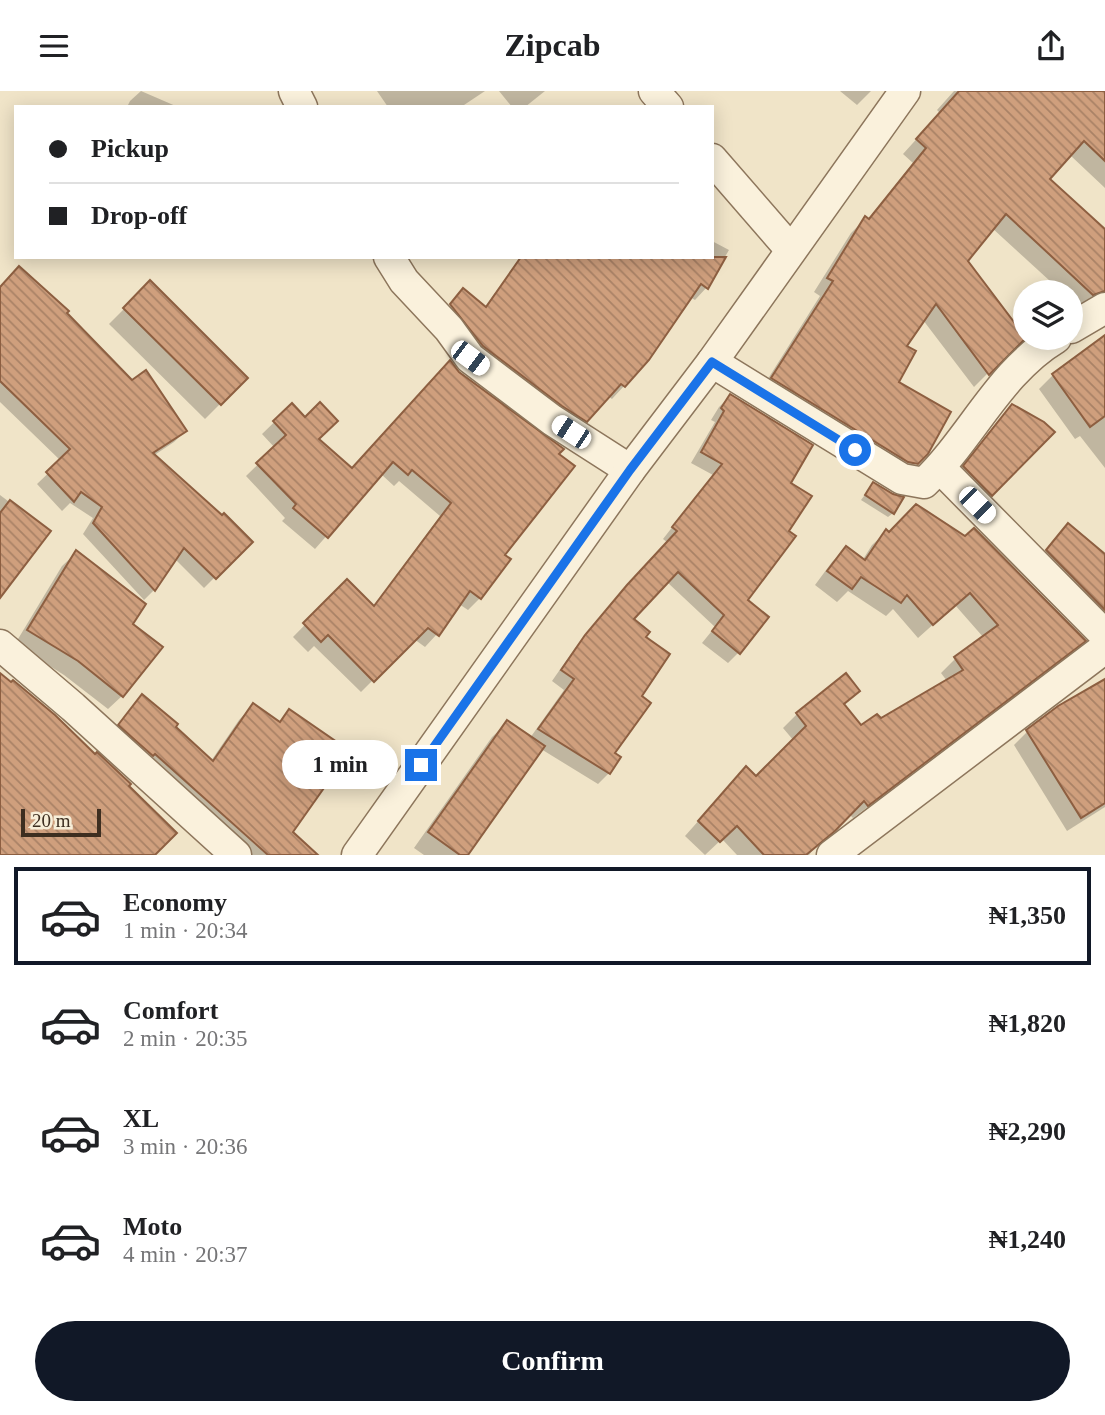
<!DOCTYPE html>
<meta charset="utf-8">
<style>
body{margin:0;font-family:"Times New Roman",serif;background:#f6f6f6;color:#202124;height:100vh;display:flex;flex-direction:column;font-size:26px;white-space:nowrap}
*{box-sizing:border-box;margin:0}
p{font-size:23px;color:#757577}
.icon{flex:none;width:38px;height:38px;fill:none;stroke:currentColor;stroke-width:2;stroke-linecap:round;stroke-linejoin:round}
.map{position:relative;height:764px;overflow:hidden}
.panel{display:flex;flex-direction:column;background:#fff;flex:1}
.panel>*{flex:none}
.banner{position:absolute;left:14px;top:14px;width:700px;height:154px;border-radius:0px;box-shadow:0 4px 18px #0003;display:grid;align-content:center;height:154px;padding:0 35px;background:#fff}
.controls{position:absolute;left:1013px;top:189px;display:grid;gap:14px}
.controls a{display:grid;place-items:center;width:70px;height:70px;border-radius:50%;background:#fff;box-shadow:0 4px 18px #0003;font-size:35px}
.scale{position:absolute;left:21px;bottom:18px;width:80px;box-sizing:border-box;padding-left:7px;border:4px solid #3d2e20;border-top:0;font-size:19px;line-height:24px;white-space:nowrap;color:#3d2e20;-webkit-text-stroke:5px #f7eed8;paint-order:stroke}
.end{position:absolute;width:32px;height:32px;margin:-16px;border:9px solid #1a73e8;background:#fff;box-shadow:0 0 0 4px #fff}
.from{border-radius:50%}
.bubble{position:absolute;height:49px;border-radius:24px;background:#fff;box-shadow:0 4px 18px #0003;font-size:23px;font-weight:700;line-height:49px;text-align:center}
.car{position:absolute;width:21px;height:42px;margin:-21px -10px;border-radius:9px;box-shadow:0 0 5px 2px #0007;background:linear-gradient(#fff 24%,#345 0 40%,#fff 0 76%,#345 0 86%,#fff 0)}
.banner b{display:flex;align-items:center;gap:24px;height:66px;font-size:26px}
.banner b+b{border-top:2px solid #e0e0e0}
.banner i{width:18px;height:18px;background:#202124}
ul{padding:12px 0 0;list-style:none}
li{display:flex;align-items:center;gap:21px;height:98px;margin:0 14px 10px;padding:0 21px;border:4px solid transparent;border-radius:0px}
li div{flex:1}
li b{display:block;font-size:26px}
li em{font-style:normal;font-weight:700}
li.selected{border-color:#111827}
li>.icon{width:63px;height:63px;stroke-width:1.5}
.action{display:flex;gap:14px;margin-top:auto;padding:14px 35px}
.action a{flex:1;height:80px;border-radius:42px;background:#111827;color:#fff;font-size:28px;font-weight:700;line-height:80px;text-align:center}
header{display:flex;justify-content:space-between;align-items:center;height:91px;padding:0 35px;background:#fff;font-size:32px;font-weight:700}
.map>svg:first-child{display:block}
</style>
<header><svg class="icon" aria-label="menu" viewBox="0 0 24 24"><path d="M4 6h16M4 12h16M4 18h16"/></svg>Zipcab<svg class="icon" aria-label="share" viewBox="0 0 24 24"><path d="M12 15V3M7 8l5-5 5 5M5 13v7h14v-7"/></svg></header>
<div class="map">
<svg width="1105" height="764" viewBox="0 0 1105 764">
<defs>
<pattern id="building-back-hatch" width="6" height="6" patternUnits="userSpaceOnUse" patternTransform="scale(1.75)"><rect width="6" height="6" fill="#cf9f7d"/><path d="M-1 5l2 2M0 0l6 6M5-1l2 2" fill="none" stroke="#a98266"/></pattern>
</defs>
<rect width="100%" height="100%" fill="#f0e4c8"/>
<g fill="#0003">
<path d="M 141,0 L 178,16 L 127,16 L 130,10 Z"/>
<path d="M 377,0 L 485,0 L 461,16 L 388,16 Z"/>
<path d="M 499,0 L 545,0 L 525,16 L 512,16 Z"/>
<path d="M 840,0 L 871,0 L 857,14 Z"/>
<path d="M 954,0 L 1105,0 L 1105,97 L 1070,64 L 1048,88 L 1105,141 L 1105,221 L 1079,217 L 1071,210 L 1071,201 L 1062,201 L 992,137 L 966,170 L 1024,246 L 974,296 L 923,229 L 905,256 L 896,292 L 926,362 L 902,386 L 759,302 L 820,205 L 814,201 L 851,142 L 866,127 L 868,129 L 913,72 L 903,63 L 940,22 L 937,19 Z"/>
<path d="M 712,150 L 729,159 L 707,196 L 695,209 L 690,206 L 624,295 L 612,308 L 608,305 L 573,342 L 438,227 L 463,200 L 484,217 L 521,166 L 712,166 Z"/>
<path d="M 150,192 L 246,287 L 205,328 L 109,233 Z"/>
<path d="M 0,197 L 65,222 L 132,291 L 185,340 L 174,351 L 153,365 L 250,451 L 204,497 L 175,468 L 154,499 L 144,509 L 83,443 L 93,427 L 70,412 L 62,420 L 37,393 L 61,370 L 0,311 Z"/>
<path d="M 1105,246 L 1105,377 L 1080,345 L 1075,348 L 1039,298 L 1053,284 Z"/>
<path d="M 438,283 L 503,464 L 509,468 L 480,507 L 468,519 L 459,513 L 437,543 L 425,556 L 414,548 L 361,601 L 314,555 L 308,561 L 293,546 L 347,491 L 373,516 L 440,425 L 399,390 L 394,395 L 381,383 L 315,458 L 282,430 L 285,427 L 246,385 L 275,357 L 262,343 L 292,314 L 317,349 L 352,379 Z"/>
<path d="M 730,305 L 788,393 L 746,510 L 739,561 L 728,572 L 702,552 L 715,536 L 667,491 L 632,528 L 643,547 L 609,682 L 598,693 L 541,658 L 466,764 L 424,764 L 414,757 L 492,646 L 508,631 L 530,647 L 564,599 L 552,590 L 575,557 L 617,507 L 668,452 L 663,448 L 713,384 L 691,372 L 715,331 L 711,329 L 719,316 Z"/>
<path d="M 1012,315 L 1052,341 L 976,419 L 949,392 L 997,331 Z"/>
<path d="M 873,393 L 893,422 L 888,426 L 861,409 Z"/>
<path d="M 0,404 L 49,441 L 0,466 Z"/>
<path d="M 1068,435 L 1105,465 L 1105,536 L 1037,470 Z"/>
<path d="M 886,441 L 1083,550 L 1070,563 L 853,727 L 849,723 L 818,752 L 809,764 L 737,764 L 722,748 L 705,764 L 685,745 L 733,691 L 756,688 L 794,650 L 783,637 L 797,623 L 843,614 L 861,637 L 880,630 L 947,590 L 941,582 L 955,568 L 984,547 L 955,514 L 918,547 L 893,518 L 886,525 L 848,500 L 837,511 L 815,494 L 832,471 L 846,457 L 862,470 L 872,454 Z"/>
<path d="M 76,462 L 122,605 L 108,618 L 64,584 L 15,553 L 62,475 Z"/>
<path d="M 1105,590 L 1105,716 L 1067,740 L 1014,654 L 1028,640 Z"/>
<path d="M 142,606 L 211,670 L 239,629 L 253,614 L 278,632 L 289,620 L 291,741 L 309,764 L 238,764 L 105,649 Z"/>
</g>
<g fill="url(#building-back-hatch)" stroke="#8d5f41" stroke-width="2">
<path d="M 959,0 L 1105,0 L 1105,70 L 1084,50 L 1050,88 L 1105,138 L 1105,200 L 1093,204 L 1006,123 L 968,170 L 1026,247 L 989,284 L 936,213 L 907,255 L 916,260 L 899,291 L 951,321 L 928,363 L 918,373 L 908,371 L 771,287 L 833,190 L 827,187 L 865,125 L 869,128 L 926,57 L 916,48 Z"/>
<path d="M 521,166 L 726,166 L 708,198 L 701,193 L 649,269 L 625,296 L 621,293 L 587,331 L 562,315 L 483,255 L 450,213 L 463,197 L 486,216 Z"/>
<path d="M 19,175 L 69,220 L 67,222 L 132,289 L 146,279 L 187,340 L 153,362 L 222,424 L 224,422 L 253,451 L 216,488 L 184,457 L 155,500 L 93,432 L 102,416 L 81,401 L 74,411 L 46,381 L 70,358 L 0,290 L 0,196 Z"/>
<path d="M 150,189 L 248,287 L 221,314 L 123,217 Z"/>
<path d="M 1105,244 L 1105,325 L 1090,336 L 1052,283 Z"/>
<path d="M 450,269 L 459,281 L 564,358 L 559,363 L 575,375 L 505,464 L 511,468 L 481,508 L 470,500 L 439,545 L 428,537 L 374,591 L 328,544 L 321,551 L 303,532 L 347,488 L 374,515 L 451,412 L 412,379 L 408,384 L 393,371 L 328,447 L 293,417 L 296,413 L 256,372 L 286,344 L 273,330 L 292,312 L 305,326 L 320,311 L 338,330 L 319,348 L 352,377 Z"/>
<path d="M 730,303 L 813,354 L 791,392 L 812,405 L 789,440 L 796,445 L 748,509 L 769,526 L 740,563 L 712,540 L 724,524 L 678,481 L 634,528 L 650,541 L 646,546 L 670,563 L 642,605 L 651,612 L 615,662 L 621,666 L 610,683 L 538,638 L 574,588 L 561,579 L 585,544 L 627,494 L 677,440 L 672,436 L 722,373 L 701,361 L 724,320 L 721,317 Z"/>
<path d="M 1012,313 L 1044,331 L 1055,341 L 992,405 L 963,375 Z"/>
<path d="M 873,391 L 893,403 L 904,406 L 894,423 L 865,404 Z"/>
<path d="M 10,409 L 51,440 L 0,507 L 0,422 Z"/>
<path d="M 916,413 L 965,445 L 974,437 L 1086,550 L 868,715 L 864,710 L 835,740 L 806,764 L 764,764 L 737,735 L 720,751 L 698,730 L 746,675 L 756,685 L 806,635 L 796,622 L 846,582 L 860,600 L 844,613 L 861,634 L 877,623 L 881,627 L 963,579 L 954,566 L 998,534 L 970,502 L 933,534 L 907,504 L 901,512 L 861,486 L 852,498 L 827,480 L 846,455 L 865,469 L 886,438 L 889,441 Z"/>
<path d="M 1068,432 L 1105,463 L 1105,519 L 1046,459 Z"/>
<path d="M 76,459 L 146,513 L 133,533 L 163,556 L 123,606 L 78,570 L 27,539 Z"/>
<path d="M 0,582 L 11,591 L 13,589 L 55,624 L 95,663 L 97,661 L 131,693 L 129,695 L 177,742 L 155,764 L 0,764 Z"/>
<path d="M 1105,588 L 1105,712 L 1081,727 L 1026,639 L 1058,615 Z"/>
<path d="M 142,603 L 178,633 L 176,636 L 213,670 L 253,612 L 280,631 L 289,618 L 350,660 L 293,741 L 318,764 L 268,764 L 155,663 L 153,665 L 118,634 Z"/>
<path d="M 507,629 L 545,655 L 468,764 L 460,764 L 428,741 Z"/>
</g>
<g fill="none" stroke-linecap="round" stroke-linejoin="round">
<g stroke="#8d765c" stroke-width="33">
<g id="minor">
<path d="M 294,0 L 302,16"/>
<path d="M 654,0 L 668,16"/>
<path d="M 712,68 L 791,159"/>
<path d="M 389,166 L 404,190 L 449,238 L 470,267 L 552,329 L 630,379"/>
<path d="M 1071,237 L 1105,217"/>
<path d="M 712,271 L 902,388 L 924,392 C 971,348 999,281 1056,247"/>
<path d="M 940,377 L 1105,544"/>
<path d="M 0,554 L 73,616 L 236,764"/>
<path d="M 357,764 L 630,379 L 712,271 L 905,0"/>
<path d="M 832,764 L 1105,557"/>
</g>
</g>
<use href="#minor" stroke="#faf1dc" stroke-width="30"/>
</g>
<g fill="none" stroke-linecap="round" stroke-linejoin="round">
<path stroke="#1a73e8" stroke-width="9" d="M 421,674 L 630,379 L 712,271 L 855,359"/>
</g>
</svg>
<div class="controls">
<a><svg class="icon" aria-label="layers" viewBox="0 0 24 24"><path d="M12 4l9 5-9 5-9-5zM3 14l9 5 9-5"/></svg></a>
</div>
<div class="scale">20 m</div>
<i class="end from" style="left:855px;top:359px"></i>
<i class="end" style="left:421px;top:674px"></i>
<div class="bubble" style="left:282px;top:649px;width:116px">1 min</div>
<i class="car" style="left:470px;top:267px;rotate:127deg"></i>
<i class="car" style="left:571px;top:341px;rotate:303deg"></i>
<i class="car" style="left:977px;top:414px;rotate:135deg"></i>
<div class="banner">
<b><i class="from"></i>Pickup</b>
<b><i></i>Drop-off</b>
</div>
</div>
<section class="panel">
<ul>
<li class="selected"><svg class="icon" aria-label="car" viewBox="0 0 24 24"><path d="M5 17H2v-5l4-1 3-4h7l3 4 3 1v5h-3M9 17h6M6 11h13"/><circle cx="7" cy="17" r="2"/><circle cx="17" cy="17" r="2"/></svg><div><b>Economy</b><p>1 min · 20:34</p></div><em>₦1,350</em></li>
<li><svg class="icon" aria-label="car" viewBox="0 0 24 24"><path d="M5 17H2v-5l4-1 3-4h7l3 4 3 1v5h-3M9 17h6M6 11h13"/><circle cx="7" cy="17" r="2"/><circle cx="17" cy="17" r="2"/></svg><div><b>Comfort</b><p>2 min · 20:35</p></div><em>₦1,820</em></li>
<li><svg class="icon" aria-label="car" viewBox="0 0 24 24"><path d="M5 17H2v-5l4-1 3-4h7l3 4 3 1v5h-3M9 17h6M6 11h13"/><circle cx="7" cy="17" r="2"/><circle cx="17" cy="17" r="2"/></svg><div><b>XL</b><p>3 min · 20:36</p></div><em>₦2,290</em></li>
<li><svg class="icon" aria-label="car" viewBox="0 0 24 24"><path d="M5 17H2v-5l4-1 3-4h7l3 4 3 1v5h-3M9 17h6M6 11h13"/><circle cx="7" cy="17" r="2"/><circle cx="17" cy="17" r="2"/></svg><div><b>Moto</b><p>4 min · 20:37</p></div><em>₦1,240</em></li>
</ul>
<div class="action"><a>Confirm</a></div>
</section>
